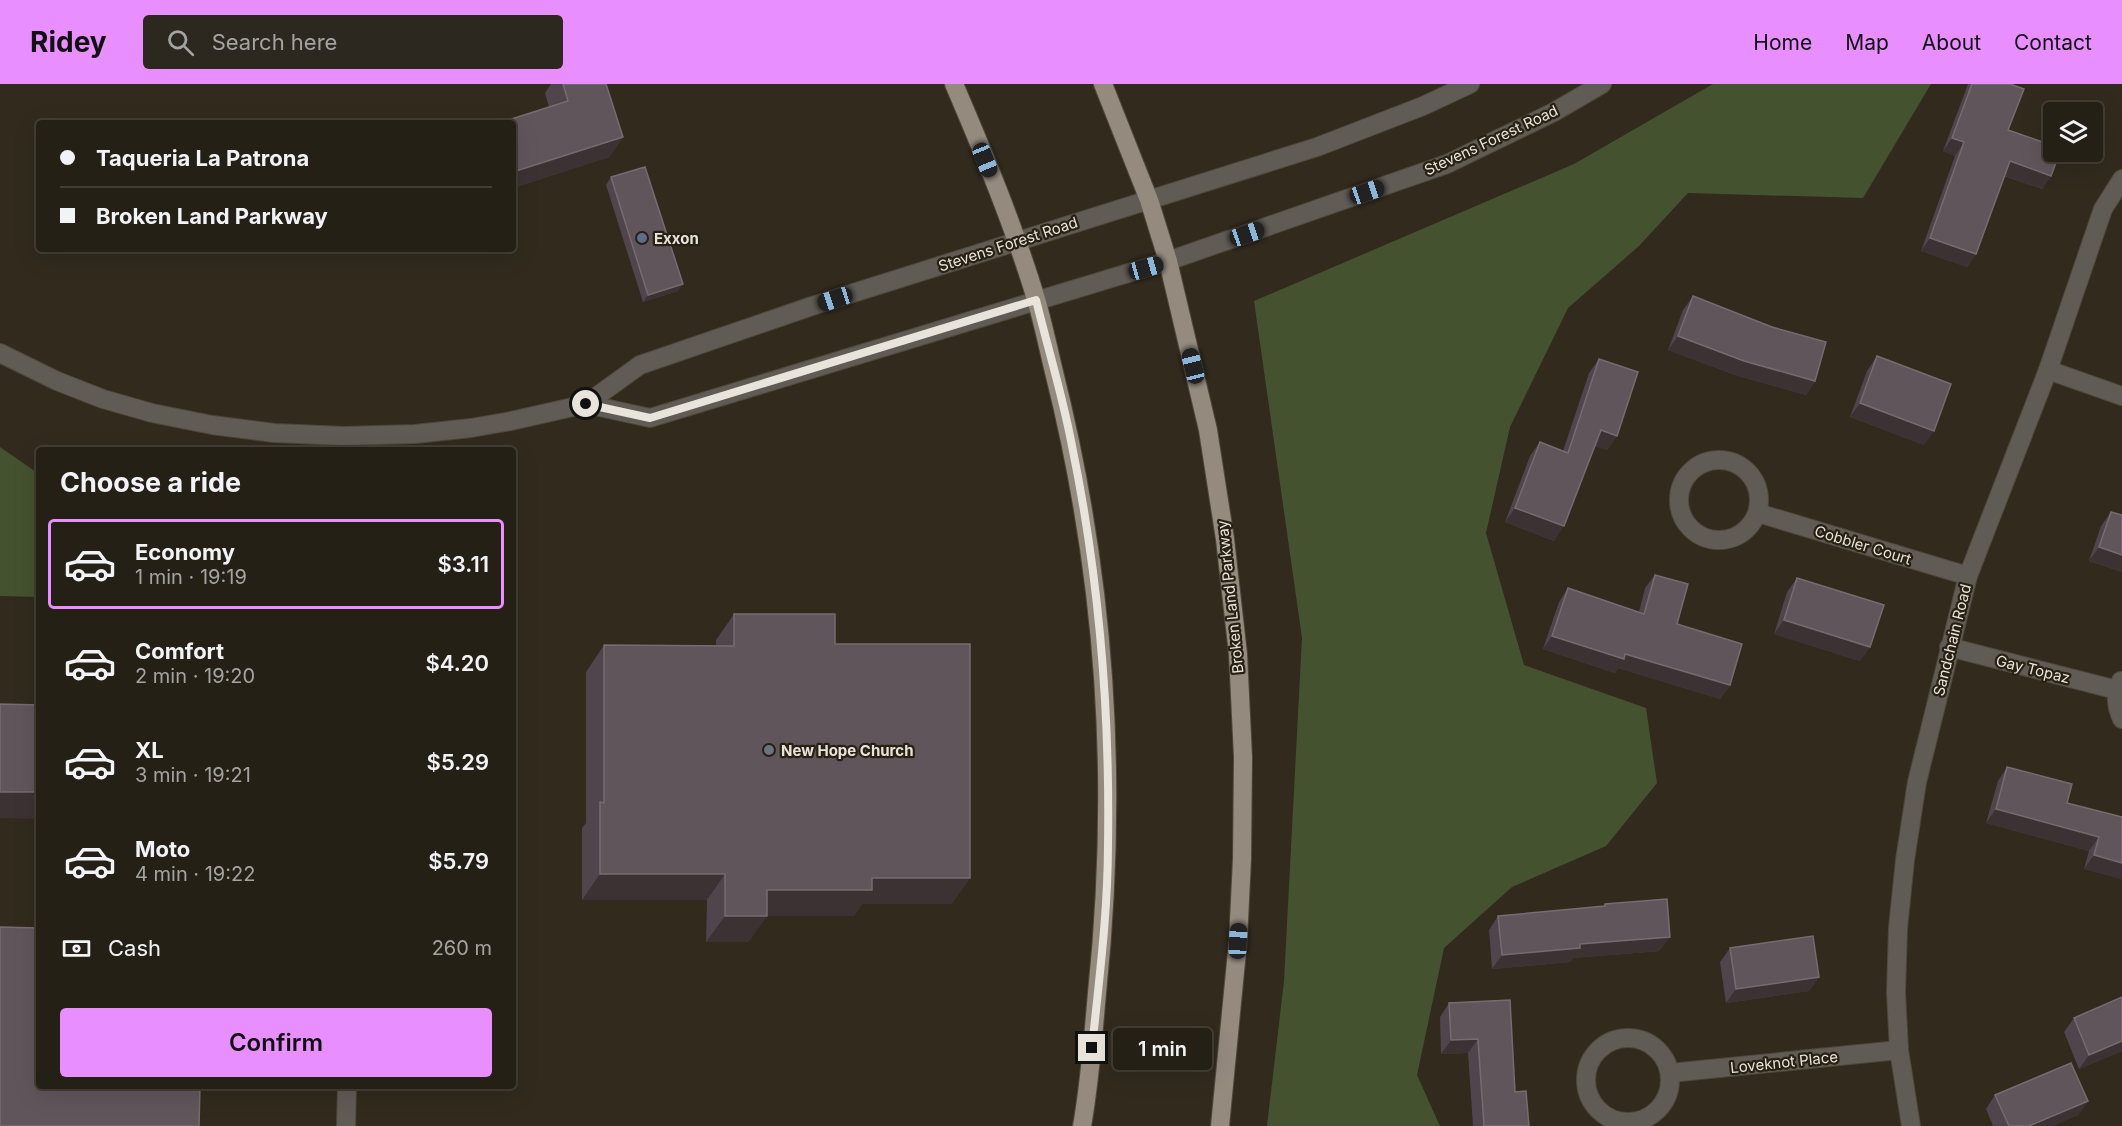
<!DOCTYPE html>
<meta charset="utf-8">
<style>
body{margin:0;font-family:Inter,sans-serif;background:#2d281f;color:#f1f3f6;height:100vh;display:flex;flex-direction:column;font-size:22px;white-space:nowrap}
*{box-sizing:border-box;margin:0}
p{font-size:20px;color:#a3a3a1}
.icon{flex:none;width:33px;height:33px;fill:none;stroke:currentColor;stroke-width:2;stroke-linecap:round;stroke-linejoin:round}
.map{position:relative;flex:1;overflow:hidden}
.sheet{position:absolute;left:36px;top:363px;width:480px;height:642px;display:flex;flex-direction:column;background:#252016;border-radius:6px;box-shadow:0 6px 24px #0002,0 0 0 2px #423e35}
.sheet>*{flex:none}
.guide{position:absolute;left:36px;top:36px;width:480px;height:132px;border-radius:6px;box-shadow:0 6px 24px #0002,0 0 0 2px #423e35;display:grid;align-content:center;height:132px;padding:0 24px;background:#252016}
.tools{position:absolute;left:2043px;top:18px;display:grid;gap:12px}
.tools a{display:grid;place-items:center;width:60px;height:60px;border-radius:6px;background:#252016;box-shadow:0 6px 24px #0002,0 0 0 2px #423e35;font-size:30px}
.end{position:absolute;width:27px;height:27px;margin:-14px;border:8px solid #e8e3db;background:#111;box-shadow:0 0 0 3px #111}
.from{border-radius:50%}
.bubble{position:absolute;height:42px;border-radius:6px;background:#252016;box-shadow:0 6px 24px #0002,0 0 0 2px #423e35;font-size:20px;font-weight:600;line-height:42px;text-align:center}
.car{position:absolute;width:18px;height:36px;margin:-18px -9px;border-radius:8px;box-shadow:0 0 4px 2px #0007;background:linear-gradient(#222 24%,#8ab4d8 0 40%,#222 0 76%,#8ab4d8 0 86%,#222 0)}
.guide b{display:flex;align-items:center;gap:21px;height:57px;font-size:22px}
.guide b+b{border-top:2px solid #423e35}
.guide i{width:15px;height:15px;background:#f1f3f6}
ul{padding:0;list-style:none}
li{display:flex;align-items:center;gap:18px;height:90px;margin:0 12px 9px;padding:0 12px;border:3px solid transparent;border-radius:6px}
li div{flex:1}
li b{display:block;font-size:22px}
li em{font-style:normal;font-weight:600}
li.current{border-color:#e88eff}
li>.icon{width:54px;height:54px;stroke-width:1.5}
h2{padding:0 24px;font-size:27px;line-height:72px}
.pay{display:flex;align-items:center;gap:15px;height:66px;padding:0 24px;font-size:22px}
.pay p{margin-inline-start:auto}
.button{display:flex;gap:12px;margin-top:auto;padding:12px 24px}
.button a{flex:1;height:69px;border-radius:6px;background:#e88eff;color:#111;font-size:24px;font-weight:600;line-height:69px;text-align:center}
header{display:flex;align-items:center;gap:36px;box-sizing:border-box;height:84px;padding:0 30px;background:#e88eff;color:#111}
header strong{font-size:28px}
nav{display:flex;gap:33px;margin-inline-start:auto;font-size:21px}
.search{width:420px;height:54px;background:#2d281f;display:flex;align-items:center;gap:15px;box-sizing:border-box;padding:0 21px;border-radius:6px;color:#a3a3a1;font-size:22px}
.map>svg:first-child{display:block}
</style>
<header>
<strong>Ridey</strong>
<div class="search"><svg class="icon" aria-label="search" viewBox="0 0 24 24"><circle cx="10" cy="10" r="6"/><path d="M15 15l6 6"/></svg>Search here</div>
<nav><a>Home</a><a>Map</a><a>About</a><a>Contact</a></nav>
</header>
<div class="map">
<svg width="2122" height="1042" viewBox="0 0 2122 1042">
<rect width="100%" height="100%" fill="#312a1d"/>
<g fill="#45522f">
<path d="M 1713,0 L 1931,0 L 1863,114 L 1688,109 L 1639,162 L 1568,224 L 1510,343 L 1486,449 L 1524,581 L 1646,624 L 1657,699 L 1606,762 L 1512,803 L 1444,864 L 1417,991 L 1440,1042 L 1267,1042 L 1284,897 L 1302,554 L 1254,217 L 1574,80 Z"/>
<path d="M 0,363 L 39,390 L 39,513 L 0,512 Z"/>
</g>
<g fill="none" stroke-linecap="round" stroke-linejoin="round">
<g stroke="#4e483b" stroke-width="20">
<g id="minor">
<path d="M 0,269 L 57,297 L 103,315 L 152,329 L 212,341 L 274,349 L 344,352 L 415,350 L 471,344 L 511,337 L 586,320 L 640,281 L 812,222 L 1317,63 L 1423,22 L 1470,0"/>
<path d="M 2048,286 L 2122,312"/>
<path d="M 586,320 L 650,334 L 1168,177 L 1447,80 L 1554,28 L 1602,0"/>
<circle cx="1719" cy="416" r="40"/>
<path d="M 1758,429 L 1968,492"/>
<path d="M 1949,563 L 2117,606"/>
<path d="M 2121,597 C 2115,610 2116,623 2122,635"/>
<circle cx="1628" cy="996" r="42"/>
<path d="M 1670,989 L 1899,966"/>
<path d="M 346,1042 L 347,1002"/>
<path d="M 1911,1042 L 1899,966 L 1896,908 L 1898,844 L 1905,776 L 1917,698 L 1968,492 L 2048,286 L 2103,125 L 2122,95"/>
</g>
</g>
<g stroke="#4e483b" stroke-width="20">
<g id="major">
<path d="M 954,0 C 984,70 1014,142 1036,215 C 1043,239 1048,263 1054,288 C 1106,495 1119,697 1097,909 C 1093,953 1090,998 1082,1042"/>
<path d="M 1103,0 L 1149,116 L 1168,177 L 1208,346 L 1225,455 L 1238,570 L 1243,673 L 1242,775 L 1238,857 L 1220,1042"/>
</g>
</g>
<use href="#minor" stroke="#605b55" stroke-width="18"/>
<use href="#major" stroke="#948a7e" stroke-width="18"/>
</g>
<g fill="#50444d">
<path d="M 551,0 L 606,0 L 623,53 L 609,73 L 513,104 L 513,39 L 549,23 L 545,9 Z"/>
<path d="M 1968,0 L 2010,0 L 2008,46 L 2051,92 L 2042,105 L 2004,92 L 1976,170 L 1967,183 L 1921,167 L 1955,72 L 1943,67 Z"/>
<path d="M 611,93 L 678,207 L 643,218 L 606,101 Z"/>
<path d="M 1693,212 L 1815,297 L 1806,311 L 1735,291 L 1668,266 L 1683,226 Z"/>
<path d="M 1877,272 L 1924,361 L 1850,333 L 1867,287 Z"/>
<path d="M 1599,275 L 1617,352 L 1607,366 L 1595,362 L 1554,457 L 1505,438 L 1530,372 L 1540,358 L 1563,367 L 1589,289 Z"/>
<path d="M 2111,428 L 2122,431 L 2122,488 L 2089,477 L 2101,442 Z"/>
<path d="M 1655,491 L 1677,540 L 1730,601 L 1720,615 L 1618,584 L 1615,589 L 1543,565 L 1559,518 L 1568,504 L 1639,528 L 1645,504 Z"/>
<path d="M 1797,494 L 1870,563 L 1860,577 L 1774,550 L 1787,508 Z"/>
<path d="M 734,530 L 835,560 L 970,794 L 951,820 L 862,820 L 854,832 L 767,832 L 748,858 L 706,858 L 707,816 L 582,816 L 582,744 L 586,739 L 586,588 L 604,561 L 716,562 L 716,556 Z"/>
<path d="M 2007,683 L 2067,719 L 2122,733 L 2122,795 L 2084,785 L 2089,767 L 1986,739 L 1998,697 Z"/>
<path d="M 1605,820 L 1660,867 L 1573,874 L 1570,878 L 1492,885 L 1489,846 L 1498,832 L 1603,822 Z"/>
<path d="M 1730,864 L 1819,893 L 1809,907 L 1726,919 L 1720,878 Z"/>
<path d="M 2122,913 L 2122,967 L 2079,985 L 2064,948 L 2074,934 Z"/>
<path d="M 1510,916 L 1515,1008 L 1529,1042 L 1473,1042 L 1468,969 L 1441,970 L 1440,933 L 1449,919 Z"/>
<path d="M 1995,1011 L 2088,1017 L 2078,1031 L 2052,1042 L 1993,1042 L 1986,1025 Z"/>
</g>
<g fill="#3d3233">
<path d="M 623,53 L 609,73 L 513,104 L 513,88 Z"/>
<path d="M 1952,54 L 1964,58 L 1955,72 L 1943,67 Z"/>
<path d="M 2010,77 L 2051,92 L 2042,105 L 2000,90 Z"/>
<path d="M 1930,154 L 1976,170 L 1967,183 L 1921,167 Z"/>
<path d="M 683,200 L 678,207 L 643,218 L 648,211 Z"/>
<path d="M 1678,252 L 1815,297 L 1806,311 L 1735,291 L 1668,266 Z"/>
<path d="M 1860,319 L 1934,347 L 1924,361 L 1850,333 Z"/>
<path d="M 1601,346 L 1617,352 L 1607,366 L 1591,361 Z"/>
<path d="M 1515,424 L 1564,442 L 1554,457 L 1505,438 Z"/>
<path d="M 2099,463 L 2122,471 L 2122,488 L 2089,477 Z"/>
<path d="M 1784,536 L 1870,563 L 1860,577 L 1774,550 Z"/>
<path d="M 1552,552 L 1625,570 L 1730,601 L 1720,615 L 1618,584 L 1615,589 L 1543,565 Z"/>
<path d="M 0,708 L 39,708 L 39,735 L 0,734 Z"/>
<path d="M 1996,725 L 2099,753 L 2089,767 L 1986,739 Z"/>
<path d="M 2094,771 L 2122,779 L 2122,795 L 2084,785 Z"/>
<path d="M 600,790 L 725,790 L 707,816 L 582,816 Z"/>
<path d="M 872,794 L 970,794 L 951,820 L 862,820 L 854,832 L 749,832 L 767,806 Z"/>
<path d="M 725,832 L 767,832 L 748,858 L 706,858 Z"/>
<path d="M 1670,853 L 1660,867 L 1573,874 L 1570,878 L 1492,885 L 1502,871 L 1580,860 Z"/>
<path d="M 1819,893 L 1809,907 L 1726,919 L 1736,905 Z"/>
<path d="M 1478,955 L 1468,969 L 1441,970 L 1451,956 Z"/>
<path d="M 2122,957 L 2122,967 L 2079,985 L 2089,971 Z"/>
<path d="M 2088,1017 L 2078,1031 L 2052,1042 L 2029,1042 Z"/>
</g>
<g fill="#61555c" stroke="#766b70" stroke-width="1.5">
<path d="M 563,0 L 606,0 L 623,53 L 513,88 L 513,39 L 499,39 L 568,17 Z"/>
<path d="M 1972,0 L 2010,0 L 2024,5 L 2008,46 L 2054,62 L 2054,68 L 2060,68 L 2051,92 L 2010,77 L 1976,170 L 1930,154 L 1964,58 L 1952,54 Z"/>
<path d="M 645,83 L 683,200 L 648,211 L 611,93 Z"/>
<path d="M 1693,212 L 1772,243 L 1826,258 L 1815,297 L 1744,277 L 1678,252 Z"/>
<path d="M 1877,272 L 1951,300 L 1934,347 L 1860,319 Z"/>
<path d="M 1599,275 L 1638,288 L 1617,352 L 1601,346 L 1564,442 L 1515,424 L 1540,358 L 1568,369 Z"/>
<path d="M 2111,428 L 2122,431 L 2122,471 L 2099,463 Z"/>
<path d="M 1655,491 L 1688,500 L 1677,540 L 1742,560 L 1730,601 L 1625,570 L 1624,575 L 1552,552 L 1568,504 L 1644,530 Z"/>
<path d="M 1797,494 L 1884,521 L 1870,563 L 1784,536 Z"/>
<path d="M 734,530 L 835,530 L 835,560 L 970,560 L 970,794 L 872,794 L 872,806 L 767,806 L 767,832 L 725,832 L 725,790 L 600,790 L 600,718 L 604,719 L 604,561 L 734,562 Z"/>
<path d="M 0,620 L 39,621 L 39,708 L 0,708 Z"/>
<path d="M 2007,683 L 2072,700 L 2067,719 L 2122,733 L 2122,779 L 2094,771 L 2099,753 L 1996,725 Z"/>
<path d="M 1667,815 L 1670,853 L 1580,860 L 1580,864 L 1502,871 L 1498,832 L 1605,822 L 1605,820 Z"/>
<path d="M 0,843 L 39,844 L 39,1002 L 200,1002 L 199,1042 L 0,1042 Z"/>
<path d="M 1813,852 L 1819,893 L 1736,905 L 1730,864 Z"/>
<path d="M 2122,913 L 2122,957 L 2089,971 L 2074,934 Z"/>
<path d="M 1510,916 L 1515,1008 L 1526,1007 L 1529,1042 L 1484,1042 L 1478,955 L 1451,956 L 1449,919 Z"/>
<path d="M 2071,979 L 2088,1017 L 2029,1042 L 2009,1042 L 1995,1011 Z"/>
</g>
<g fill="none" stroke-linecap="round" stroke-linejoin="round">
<path stroke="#e8e3db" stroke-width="8" d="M 586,320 L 650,334 L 1036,216 C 1048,265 1063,313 1072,362 C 1099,493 1110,627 1108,760 C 1108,828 1099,896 1092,964"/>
</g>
<circle fill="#5c6f8a" stroke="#272013" stroke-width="2" cx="642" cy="154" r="6"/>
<circle fill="#6b7280" stroke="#272013" stroke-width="2" cx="769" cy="666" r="6"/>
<g text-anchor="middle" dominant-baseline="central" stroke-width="4.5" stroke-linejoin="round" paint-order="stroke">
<g font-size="15" fill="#e8e3db" stroke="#272013">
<text transform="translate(1491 56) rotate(-25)">Stevens Forest Road</text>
<text transform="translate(1008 160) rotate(-18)">Stevens Forest Road</text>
<text transform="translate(1863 461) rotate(17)">Cobbler Court</text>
<text transform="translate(1230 513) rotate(-96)">Broken Land Parkway</text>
<text transform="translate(1952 556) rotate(-76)">Sandchain Road</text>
<text transform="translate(2033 585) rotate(14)">Gay Topaz</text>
<text transform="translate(1784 978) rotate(-6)">Loveknot Place</text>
</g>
<g font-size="15" font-weight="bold" fill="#e8e3db" stroke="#272013" text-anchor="start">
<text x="654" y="154">Exxon</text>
<text x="781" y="666">New Hope Church</text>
</g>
</g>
</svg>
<div class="tools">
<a><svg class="icon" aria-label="layers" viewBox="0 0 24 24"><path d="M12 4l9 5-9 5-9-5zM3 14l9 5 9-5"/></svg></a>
</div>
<i class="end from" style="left:586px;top:320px"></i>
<i class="end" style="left:1092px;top:964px"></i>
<div class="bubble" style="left:1113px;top:944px;width:99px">1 min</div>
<i class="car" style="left:985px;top:76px;rotate:158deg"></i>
<i class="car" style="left:1367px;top:108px;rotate:71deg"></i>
<i class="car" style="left:1247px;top:150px;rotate:71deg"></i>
<i class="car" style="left:1146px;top:184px;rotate:74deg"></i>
<i class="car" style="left:835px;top:215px;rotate:252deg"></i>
<i class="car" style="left:1193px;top:282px;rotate:346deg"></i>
<i class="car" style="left:1238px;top:857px;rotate:3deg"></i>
<div class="guide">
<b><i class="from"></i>Taqueria La Patrona</b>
<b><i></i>Broken Land Parkway</b>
</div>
<section class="sheet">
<h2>Choose a ride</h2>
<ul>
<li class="current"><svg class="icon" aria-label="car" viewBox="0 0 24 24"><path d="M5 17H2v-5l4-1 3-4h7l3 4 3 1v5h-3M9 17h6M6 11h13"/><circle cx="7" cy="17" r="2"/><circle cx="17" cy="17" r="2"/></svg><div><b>Economy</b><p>1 min · 19:19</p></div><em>$3.11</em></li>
<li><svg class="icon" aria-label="car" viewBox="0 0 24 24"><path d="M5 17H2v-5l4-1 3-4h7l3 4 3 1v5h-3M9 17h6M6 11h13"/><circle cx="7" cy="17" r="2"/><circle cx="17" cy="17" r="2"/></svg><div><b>Comfort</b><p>2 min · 19:20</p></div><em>$4.20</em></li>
<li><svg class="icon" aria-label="car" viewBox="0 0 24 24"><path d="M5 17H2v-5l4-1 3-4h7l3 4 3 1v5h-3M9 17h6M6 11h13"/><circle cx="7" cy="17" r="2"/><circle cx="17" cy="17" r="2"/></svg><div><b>XL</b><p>3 min · 19:21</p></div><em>$5.29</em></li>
<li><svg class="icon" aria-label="car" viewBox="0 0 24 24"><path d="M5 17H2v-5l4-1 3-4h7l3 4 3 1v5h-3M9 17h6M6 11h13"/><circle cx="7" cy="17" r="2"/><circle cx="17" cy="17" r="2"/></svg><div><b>Moto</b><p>4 min · 19:22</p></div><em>$5.79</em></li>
</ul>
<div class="pay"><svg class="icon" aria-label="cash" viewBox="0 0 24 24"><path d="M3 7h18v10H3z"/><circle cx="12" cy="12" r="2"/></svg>Cash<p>260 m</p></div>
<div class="button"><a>Confirm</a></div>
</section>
</div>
